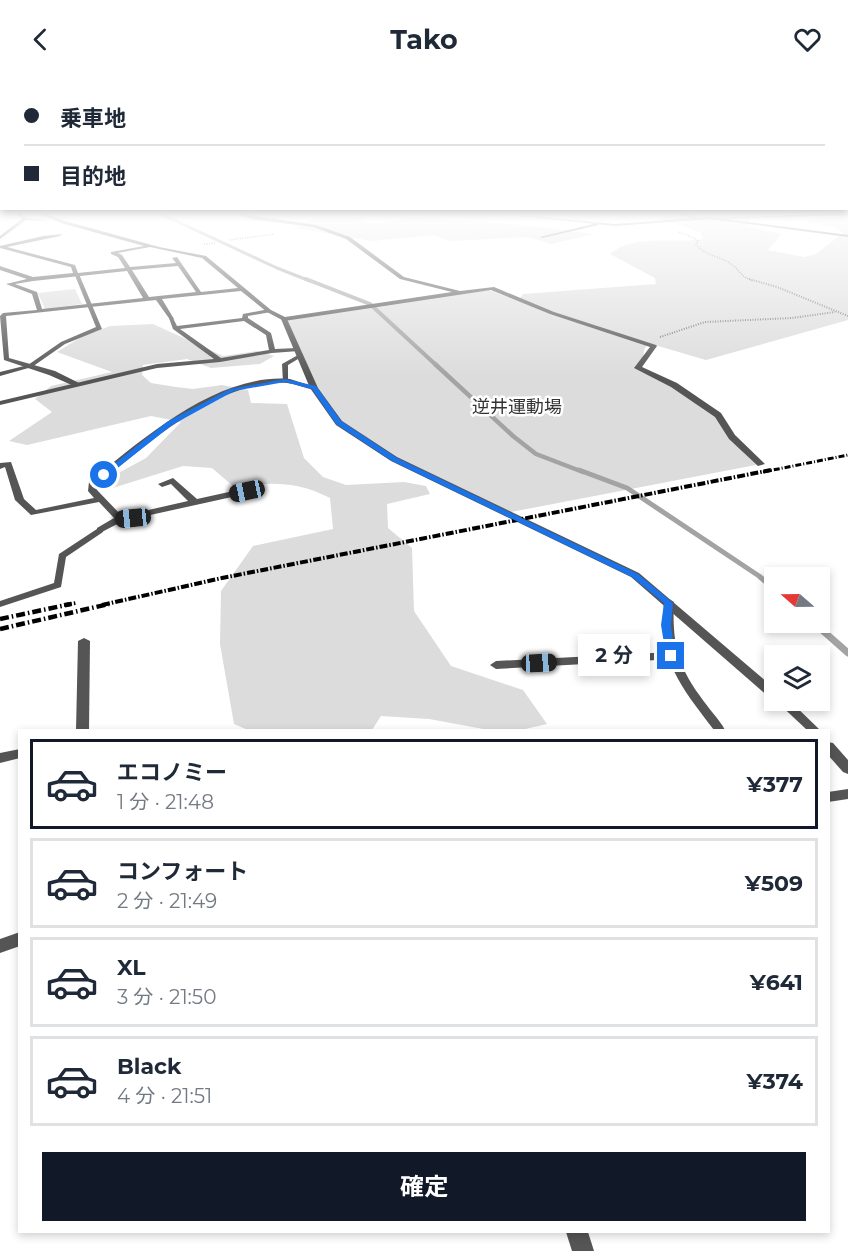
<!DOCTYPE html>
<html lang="ja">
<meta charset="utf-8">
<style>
body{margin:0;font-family:Montserrat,"Noto Sans JP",sans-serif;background:#f6f6f7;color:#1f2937;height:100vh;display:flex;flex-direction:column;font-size:22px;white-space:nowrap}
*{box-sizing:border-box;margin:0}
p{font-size:20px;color:#747a83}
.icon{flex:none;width:33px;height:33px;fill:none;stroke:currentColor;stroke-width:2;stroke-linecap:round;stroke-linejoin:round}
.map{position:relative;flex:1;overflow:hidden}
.drawer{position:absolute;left:18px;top:651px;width:812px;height:504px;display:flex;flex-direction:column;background:#fff;border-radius:0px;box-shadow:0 3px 9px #0003}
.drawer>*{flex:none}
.top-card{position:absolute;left:0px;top:0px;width:849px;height:132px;box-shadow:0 3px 9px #0003;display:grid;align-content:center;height:132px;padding:0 24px;background:#fff}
.needle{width:39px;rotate:290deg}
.fabs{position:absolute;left:764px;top:489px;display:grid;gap:12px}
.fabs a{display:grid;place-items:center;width:66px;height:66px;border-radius:0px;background:#fff;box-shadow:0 3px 9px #0003;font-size:30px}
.end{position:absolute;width:27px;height:27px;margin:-14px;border:8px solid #1a73e8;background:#fff;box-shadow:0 0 0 3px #fff}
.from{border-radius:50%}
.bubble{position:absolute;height:42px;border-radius:0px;background:#fff;box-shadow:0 3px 9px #0003;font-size:20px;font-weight:700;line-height:42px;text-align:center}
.car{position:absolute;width:18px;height:36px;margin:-18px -9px;border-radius:8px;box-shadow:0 0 4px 2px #0007;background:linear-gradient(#222 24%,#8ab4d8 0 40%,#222 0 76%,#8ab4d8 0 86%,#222 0)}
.top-card b{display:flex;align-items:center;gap:21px;height:57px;font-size:22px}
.top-card b+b{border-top:2px solid #e0e1e3}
.top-card i{width:15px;height:15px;background:#1f2937}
ul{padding:10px 0 0;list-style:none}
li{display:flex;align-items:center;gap:18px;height:90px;margin:0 12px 9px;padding:0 12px;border:3px solid #e0e1e3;border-radius:0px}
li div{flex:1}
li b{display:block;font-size:22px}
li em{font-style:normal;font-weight:700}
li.active{border-color:#111827}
li>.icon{width:54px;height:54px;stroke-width:1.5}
.primary-button{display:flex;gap:12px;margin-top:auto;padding:12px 24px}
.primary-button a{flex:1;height:69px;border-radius:0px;background:#111827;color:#fff;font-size:24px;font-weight:700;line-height:69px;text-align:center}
header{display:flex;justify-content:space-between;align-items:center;height:78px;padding:0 24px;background:#fff;font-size:27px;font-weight:700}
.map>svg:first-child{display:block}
</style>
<header><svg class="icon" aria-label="back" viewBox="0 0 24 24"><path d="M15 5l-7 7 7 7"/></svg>Tako<svg class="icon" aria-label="heart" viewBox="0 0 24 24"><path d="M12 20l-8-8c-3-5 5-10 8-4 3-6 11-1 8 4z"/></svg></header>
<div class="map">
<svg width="848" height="1173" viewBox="0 0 848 1173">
<rect width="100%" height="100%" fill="#fff"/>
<g fill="#dcdcdc">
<path d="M 681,135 L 753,139 L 747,148 L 781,156 L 768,172 L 804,179 L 816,176 L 843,155 L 834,149 L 802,143 L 833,139 L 835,135 L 848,135 L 848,242 L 706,282 L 648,265 L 644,272 L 642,293 L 674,307 L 718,337 L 732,359 L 761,386 L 506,435 L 394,381 L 339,345 L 318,316 L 284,241 L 489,212 L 518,223 L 523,216 L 656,206 L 655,200 L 610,176 C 634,155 673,166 703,161 L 700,154 L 659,140 Z"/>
<path d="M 322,137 L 367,139 L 361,142 C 381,150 395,140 415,140 C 475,143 534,147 594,156 L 551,166 L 528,159 L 450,163 L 433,157 L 372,163 L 296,150 Z"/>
<path d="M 75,211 L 82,226 L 45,231 L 38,215 Z"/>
<path d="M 153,246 L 223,278 L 257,273 L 274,278 L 260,286 L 211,290 L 187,281 L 143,287 L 142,297 L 151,305 L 176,309 L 193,311 L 222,307 L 248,312 L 251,325 L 287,326 L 304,380 L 323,399 L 346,407 L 404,404 L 426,408 L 430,416 L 387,426 L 388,450 L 412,470 L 414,533 L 451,588 L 523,612 L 547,646 L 521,652 L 489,652 L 429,641 L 381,638 L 372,652 L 248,652 L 234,646 L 220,566 L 221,513 L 253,468 L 333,451 L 330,420 C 295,402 271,405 233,408 L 212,390 L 183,388 L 103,413 L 102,404 L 146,380 L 181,344 L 151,338 L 27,367 L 9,363 L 52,334 L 35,321 L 51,308 L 112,294 L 57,274 L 83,258 L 110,248 Z"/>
</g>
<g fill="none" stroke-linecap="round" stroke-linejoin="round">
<path stroke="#a3a3a3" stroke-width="3" d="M 159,135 L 277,190 L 310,203"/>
<path stroke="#a3a3a3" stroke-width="4" d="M 306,201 L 370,226 L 436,287"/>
<path stroke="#a3a3a3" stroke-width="4.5" d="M 435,286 L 513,358 L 536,376 L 583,394"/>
<path stroke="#a3a3a3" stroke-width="5" d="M 579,392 L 627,410 L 759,498 L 774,511"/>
<path stroke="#a3a3a3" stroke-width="7" d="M 813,544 L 848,575"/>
<g stroke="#777" stroke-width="1.5" stroke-dasharray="1 1.5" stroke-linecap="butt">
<path d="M 679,154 L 696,161 L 698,163 L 696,167 C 710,180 718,177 731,186 C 741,193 740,199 754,203"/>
<path d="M 230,162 L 274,156"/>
<path d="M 204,166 L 215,165"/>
</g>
<g stroke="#777" stroke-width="2" stroke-dasharray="1 1.5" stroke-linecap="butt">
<path d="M 749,201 L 777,209 L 848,238"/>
<path d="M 660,259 L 705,244 L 792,240 L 835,234"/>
</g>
<g fill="#555" fill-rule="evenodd">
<path d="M 16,135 L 20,135 L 27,141 L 24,142 Z"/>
<path d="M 848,135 L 848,137 L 717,141 L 719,140 Z"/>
<path d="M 269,231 L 271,234 L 248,238 L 248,240 L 271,255 L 275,271 L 297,270 L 300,272 L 299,273 L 272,275 L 220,284 L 157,290 L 0,327 L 0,323 L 157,286 L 214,281 L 173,251 L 169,240 L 173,240 L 177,248 L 242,240 L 243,236 ZM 244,243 L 266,257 L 269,272 L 221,280 L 180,251 Z"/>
<path d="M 298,277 L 303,278 L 288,287 L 288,303 L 283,304 L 282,286 Z"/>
<path d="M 100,449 L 103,450 L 103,454 L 66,479 L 61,509 L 0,529 L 0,523 L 54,505 L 59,476 Z"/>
<path d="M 669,521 L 674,524 C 672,562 677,587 700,618 C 708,630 719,641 725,652 L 714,652 C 679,606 660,585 664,524 Z"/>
</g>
<g fill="#555" fill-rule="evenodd">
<path d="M 39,135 L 45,135 L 65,143 L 159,169 L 206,178 L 271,232 L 285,239 L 452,214 L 400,201 L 346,161 L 313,149 L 251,141 L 237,135 L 316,147 L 350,159 L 404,199 L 460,213 L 494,209 L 554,234 L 656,267 L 657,268 L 642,289 L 677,305 L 721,335 L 735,357 L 765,386 L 758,388 L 729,361 L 715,339 L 671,309 L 636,291 L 634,290 L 650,269 L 550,236 L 491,212 L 284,243 L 267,234 L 241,213 L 162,221 L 174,241 L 171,243 L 156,222 L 6,238 L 9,280 L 55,293 L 81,306 L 74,308 L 49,297 L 4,282 L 0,238 L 3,235 L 37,232 L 32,216 L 6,206 L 27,201 L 0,192 L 0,188 L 33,199 L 73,195 L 71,189 L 0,170 L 0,168 L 43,158 L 62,156 L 60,158 L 7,169 L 75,187 L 78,195 L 125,190 L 118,179 L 111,176 L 111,174 L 144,168 L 61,145 ZM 150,169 L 202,180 L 238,210 L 201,214 L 177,179 L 172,180 L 176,185 L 130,189 L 122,177 L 118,175 ZM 178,188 L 196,214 L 149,219 L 132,192 ZM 127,193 L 143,220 L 42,231 L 37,214 L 15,206 L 33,203 Z"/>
<path d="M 680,135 L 686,135 L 697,140 L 693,141 Z"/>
<path d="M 23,140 L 50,143 L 26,142 L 0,161 L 0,158 Z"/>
<path d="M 597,145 L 599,147 L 542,160 L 540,159 Z"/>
<path d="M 290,301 L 318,310 L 314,312 C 305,310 296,306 287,305 C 219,301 147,366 97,407 L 97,412 L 122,438 L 188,423 L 171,406 L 162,409 L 158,406 L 173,400 L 197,421 L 247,410 L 250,411 L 250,415 L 123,443 L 100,455 L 97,454 L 97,450 L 114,440 L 99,424 L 31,437 L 15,422 L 5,389 L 0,391 L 0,385 L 11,384 L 24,421 L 36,432 L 94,420 L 88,413 L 89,404 C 143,361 217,295 290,301 Z"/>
<path d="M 84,560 L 90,563 L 89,652 L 76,652 L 78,563 Z"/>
<path d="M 671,574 L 675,575 L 677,578 L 675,581 L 496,591 L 490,587 L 496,583 Z"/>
<path d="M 20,671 L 20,680 L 0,685 L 0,675 Z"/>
<path d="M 20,854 L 20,868 L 0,875 L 0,861 Z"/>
</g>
<g fill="#555" fill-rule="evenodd">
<path d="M 495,135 L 615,146 L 709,139 L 848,157 L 848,159 L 709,141 L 615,148 Z"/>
<path d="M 74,195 L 79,196 L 102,251 L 65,266 L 32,289 L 0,298 L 0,294 L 28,287 L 61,264 L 96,249 Z"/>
<path d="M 284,239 L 287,241 L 318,310 L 342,343 L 397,379 L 639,495 L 774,610 L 774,621 L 770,620 L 631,499 L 391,383 L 336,347 L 310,310 L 281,241 Z"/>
<path d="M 775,622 L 789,622 L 820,652 L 807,652 Z"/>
<path d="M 828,664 L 833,665 L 848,682 L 848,696 L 843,694 L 828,677 Z"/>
<path d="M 848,711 L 848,721 L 828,724 L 828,714 Z"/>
<path d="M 566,1154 L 588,1154 L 594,1173 L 572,1173 Z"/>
</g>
<path stroke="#000" stroke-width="3" stroke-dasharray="6 2 1 2" stroke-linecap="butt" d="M 763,394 L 848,377"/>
<g stroke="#000" stroke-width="4" stroke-dasharray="8 2 1.5 2" stroke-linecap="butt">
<path d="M 64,527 L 76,525"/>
<path d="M 102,527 L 222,500 L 771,392"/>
</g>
<g stroke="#000" stroke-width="4.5" stroke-dasharray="9 3 1.5 3" stroke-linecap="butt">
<path d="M 0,541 L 71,526"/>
<path d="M 0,551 L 109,526"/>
</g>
</g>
<linearGradient id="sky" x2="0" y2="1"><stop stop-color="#8cadcc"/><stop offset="0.45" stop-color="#fff"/><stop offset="1" stop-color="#fff" stop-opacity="0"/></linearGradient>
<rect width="848" height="299" fill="url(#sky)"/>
<path fill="#1a73e8" d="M 285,301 L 316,308 L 341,343 L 397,380 L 638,496 L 673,525 L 671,547 L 675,580 L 666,578 L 661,547 L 664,525 L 632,499 L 392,383 L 336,346 L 312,311 L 285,304 L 234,313 L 172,347 L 106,399 L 100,397 L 167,344 L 230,311 Z"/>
<g text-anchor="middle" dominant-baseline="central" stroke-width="5" stroke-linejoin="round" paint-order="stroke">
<g font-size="18" fill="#333" stroke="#fff">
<text x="517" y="329">逆井運動場</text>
</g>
</g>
</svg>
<div class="fabs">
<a><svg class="needle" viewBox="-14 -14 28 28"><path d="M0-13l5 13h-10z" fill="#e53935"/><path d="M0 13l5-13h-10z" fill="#747a83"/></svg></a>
<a><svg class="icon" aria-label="layers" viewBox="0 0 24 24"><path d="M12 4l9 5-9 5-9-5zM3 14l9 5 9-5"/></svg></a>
</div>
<i class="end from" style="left:104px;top:397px"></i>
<i class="end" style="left:671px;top:578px"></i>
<div class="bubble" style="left:578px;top:556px;width:72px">2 分</div>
<i class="car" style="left:247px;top:413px;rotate:258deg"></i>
<i class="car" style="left:133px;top:440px;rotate:264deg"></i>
<i class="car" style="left:539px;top:585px;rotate:87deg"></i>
<div class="top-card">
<b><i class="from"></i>乗車地</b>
<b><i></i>目的地</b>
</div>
<section class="drawer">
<ul>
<li class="active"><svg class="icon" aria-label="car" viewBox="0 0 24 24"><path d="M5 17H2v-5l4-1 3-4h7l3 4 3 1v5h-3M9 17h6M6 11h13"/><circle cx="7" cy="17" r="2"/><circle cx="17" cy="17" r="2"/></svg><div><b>エコノミー</b><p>1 分 · 21:48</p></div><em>¥377</em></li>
<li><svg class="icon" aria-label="car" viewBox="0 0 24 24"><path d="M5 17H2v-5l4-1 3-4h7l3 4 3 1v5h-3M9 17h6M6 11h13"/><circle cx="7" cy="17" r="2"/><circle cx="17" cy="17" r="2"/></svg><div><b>コンフォート</b><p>2 分 · 21:49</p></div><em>¥509</em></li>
<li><svg class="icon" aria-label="car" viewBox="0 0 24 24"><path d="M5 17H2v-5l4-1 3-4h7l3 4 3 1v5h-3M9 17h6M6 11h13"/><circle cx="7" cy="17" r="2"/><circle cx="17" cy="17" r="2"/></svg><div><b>XL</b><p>3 分 · 21:50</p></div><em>¥641</em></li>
<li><svg class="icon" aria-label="car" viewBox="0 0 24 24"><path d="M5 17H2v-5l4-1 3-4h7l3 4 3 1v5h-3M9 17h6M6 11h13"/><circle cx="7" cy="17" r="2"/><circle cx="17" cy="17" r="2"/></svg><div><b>Black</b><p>4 分 · 21:51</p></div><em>¥374</em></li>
</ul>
<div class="primary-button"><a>確定</a></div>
</section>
</div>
